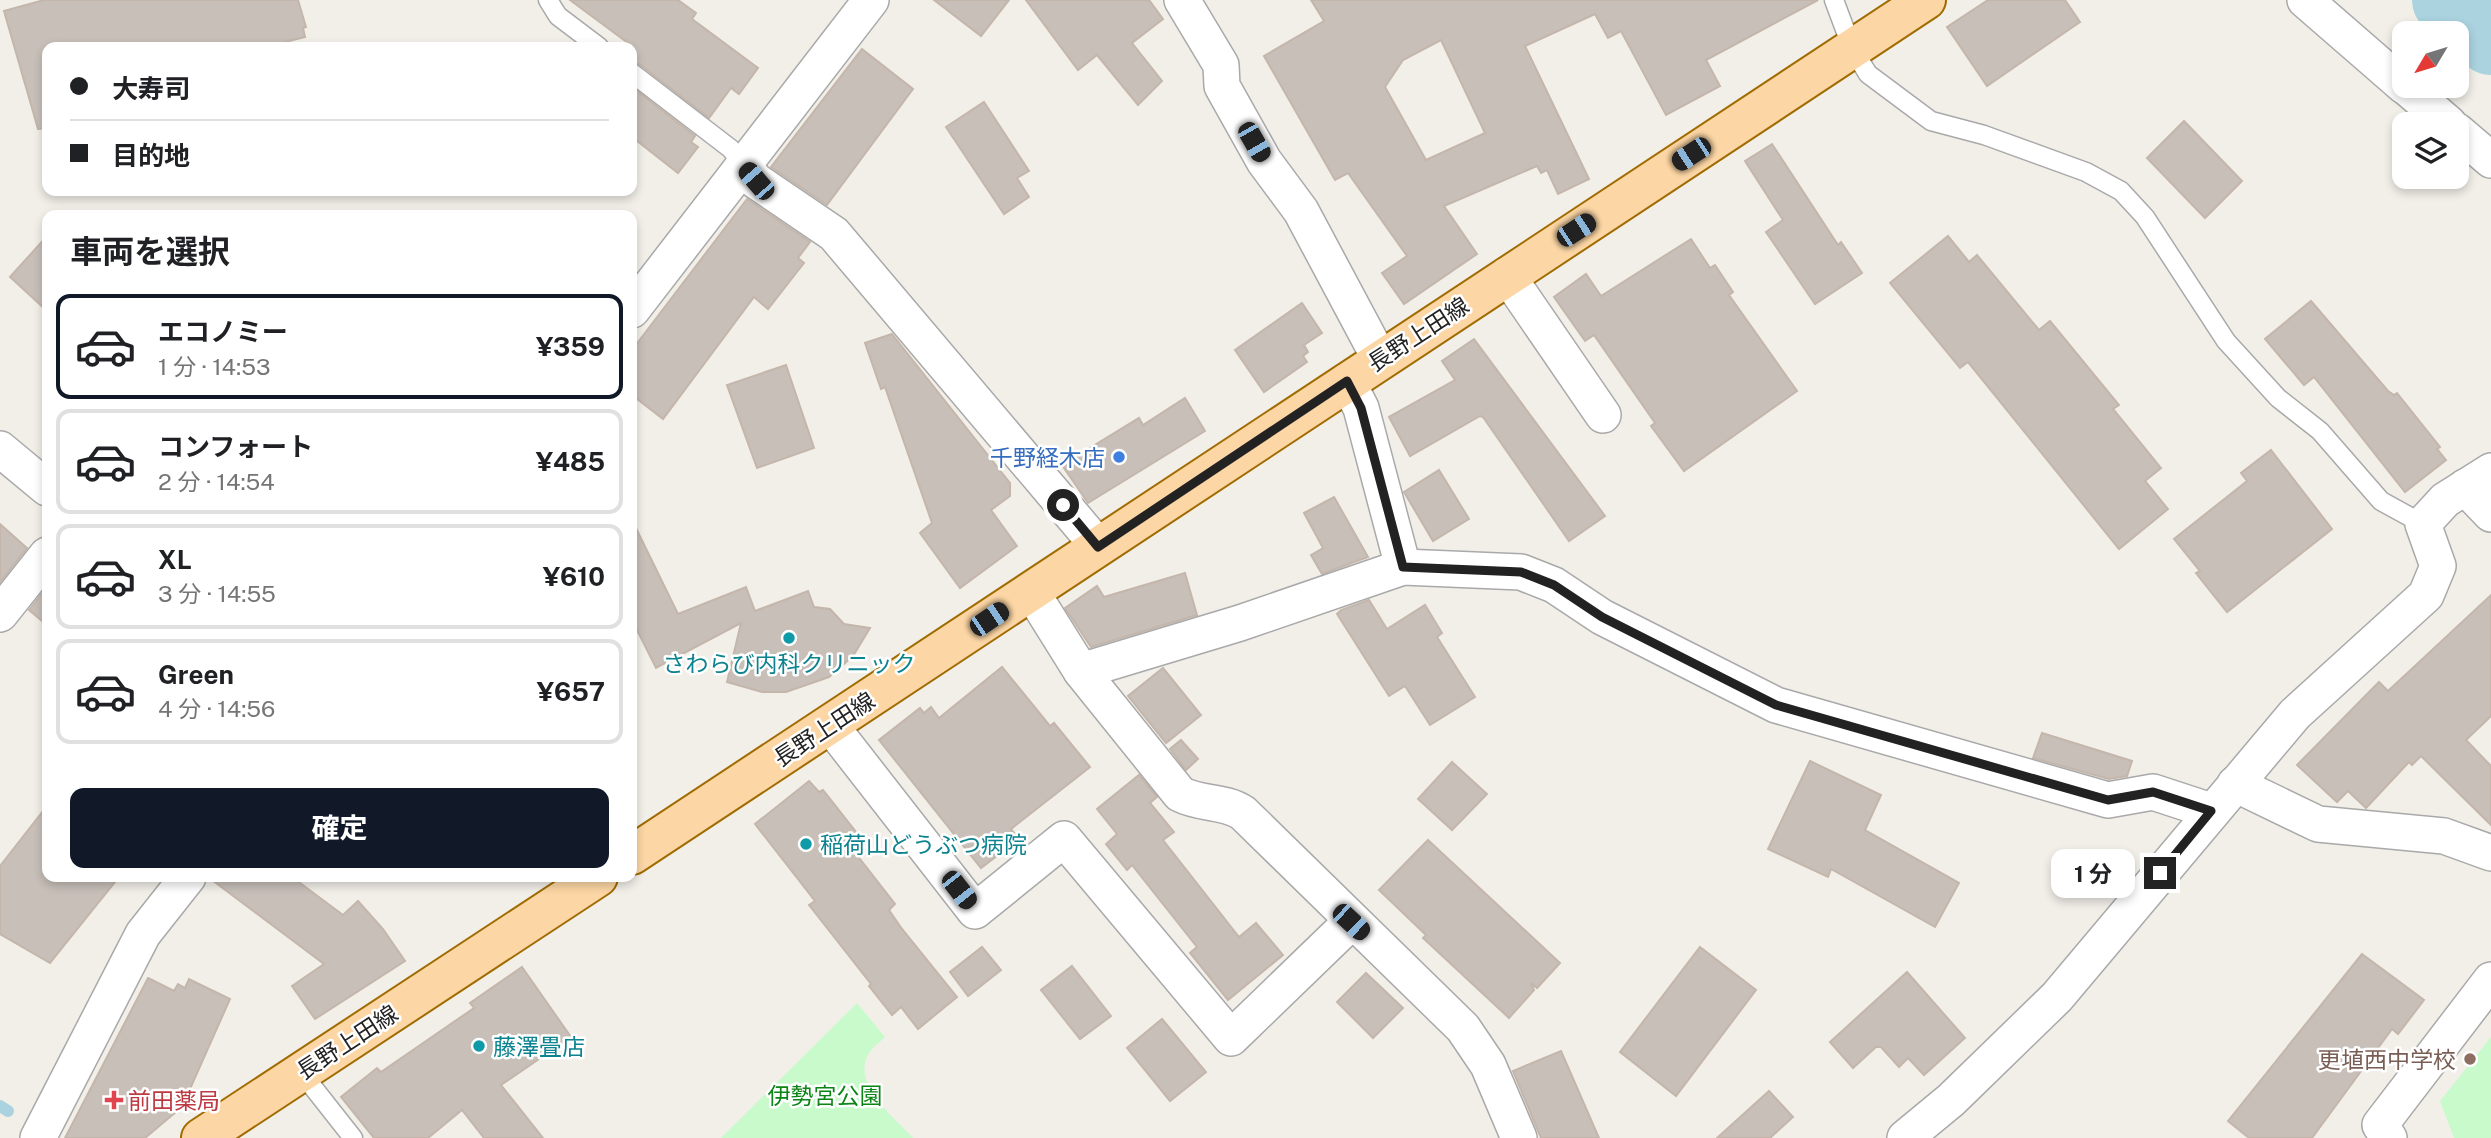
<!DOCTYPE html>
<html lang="ja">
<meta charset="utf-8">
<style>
body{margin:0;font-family:"Public Sans","Noto Sans JP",sans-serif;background:#f2f2f2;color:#202124;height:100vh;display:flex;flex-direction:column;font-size:26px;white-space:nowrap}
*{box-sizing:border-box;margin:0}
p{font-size:23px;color:#757577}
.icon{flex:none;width:38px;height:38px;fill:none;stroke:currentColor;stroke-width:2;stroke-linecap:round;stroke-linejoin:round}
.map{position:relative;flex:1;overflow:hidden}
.sheet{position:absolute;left:42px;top:210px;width:595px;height:672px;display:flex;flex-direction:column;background:#fff;border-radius:14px;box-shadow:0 4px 10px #0003}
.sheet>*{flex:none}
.top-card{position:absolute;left:42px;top:42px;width:595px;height:154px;border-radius:14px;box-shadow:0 4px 10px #0003;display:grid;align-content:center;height:154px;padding:0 28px;background:#fff}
.needle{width:46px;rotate:232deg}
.controls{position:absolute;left:2392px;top:21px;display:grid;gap:14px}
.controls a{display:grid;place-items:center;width:77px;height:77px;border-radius:14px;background:#fff;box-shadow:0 4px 10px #0003;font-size:35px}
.end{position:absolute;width:32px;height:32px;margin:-16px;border:9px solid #222;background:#fff;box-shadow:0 0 0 4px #fff}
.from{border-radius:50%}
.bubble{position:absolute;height:49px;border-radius:14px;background:#fff;box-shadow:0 4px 10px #0003;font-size:23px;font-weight:700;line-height:49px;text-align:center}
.car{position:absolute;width:21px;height:42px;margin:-21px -10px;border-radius:9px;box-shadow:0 0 5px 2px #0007;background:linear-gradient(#222 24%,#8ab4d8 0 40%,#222 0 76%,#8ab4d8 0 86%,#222 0)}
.top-card b{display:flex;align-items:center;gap:24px;height:66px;font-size:26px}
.top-card b+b{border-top:2px solid #e0e0e0}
.top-card i{width:18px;height:18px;background:#202124}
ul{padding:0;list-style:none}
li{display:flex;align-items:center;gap:21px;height:105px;margin:0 14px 10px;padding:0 14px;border:4px solid #e0e0e0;border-radius:14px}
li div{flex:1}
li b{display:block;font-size:26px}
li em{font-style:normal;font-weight:700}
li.on{border-color:#111827}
li>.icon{width:63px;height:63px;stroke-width:1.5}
h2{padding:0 28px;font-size:32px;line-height:84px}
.cta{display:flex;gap:14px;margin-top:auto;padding:14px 28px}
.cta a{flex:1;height:80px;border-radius:14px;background:#111827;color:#fff;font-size:28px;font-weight:700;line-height:80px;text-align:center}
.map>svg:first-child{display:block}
</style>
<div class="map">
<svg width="2491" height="1138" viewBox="0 0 2491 1138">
<rect width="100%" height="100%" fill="#f2efe9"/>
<g fill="#c8facc">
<path d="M 857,1003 L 885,1037 C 880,1042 873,1047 869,1053 C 850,1083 895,1118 913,1138 L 721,1138 Z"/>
<path d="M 2491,1037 L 2491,1138 L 2454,1138 L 2440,1101 Z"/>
</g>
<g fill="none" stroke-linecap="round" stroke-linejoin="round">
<path stroke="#aad3df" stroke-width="12" d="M 0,1106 L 8,1111"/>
<path stroke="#aad3df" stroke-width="72" d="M 2448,0 L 2491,39"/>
</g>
<g fill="#c7bfb8" stroke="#c4b6ab" stroke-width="2" fill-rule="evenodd">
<path d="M 44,0 L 298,0 L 306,27 L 303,28 L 305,37 L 285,42 L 287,47 L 47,47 L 47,128 L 38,129 L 4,11 Z"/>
<path d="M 570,0 L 678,0 L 696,13 L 692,19 L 758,68 L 739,94 L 731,88 L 709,118 L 639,64 L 632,62 L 632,46 Z"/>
<path d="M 934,0 L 1009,0 L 981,36 Z"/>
<path d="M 1026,0 L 1149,0 L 1163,19 L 1132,43 L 1162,81 L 1138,105 L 1097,55 L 1078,70 Z"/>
<path d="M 1311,0 L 1818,0 L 1706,60 L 1720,86 L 1666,115 L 1621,31 L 1608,38 L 1595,14 L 1525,46 L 1589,179 L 1558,194 L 1547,170 L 1541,173 L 1537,166 L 1444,206 L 1477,254 L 1404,304 L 1382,273 L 1407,256 L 1348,173 L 1335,180 L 1264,56 L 1324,21 ZM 1441,40 L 1485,133 L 1426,160 L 1385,87 L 1403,60 Z"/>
<path d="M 1988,0 L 2065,0 L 2080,22 L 1987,86 L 1947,27 Z"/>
<path d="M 862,49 L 913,89 L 827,205 L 771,167 Z"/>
<path d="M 632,87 L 695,136 L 691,142 L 698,147 L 678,173 L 632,137 Z"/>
<path d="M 984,102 L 1029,171 L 1017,178 L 1029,197 L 1004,214 L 946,127 Z"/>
<path d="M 2184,121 L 2242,181 L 2205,218 L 2147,158 Z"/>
<path d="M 1772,144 L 1838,245 L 1841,242 L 1862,273 L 1815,304 L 1766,232 L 1783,220 L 1745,161 Z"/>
<path d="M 747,199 L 810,242 L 798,258 L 804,263 L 768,309 L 754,297 L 663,419 L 632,395 L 632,350 Z"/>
<path d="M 47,236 L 47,311 L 10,277 Z"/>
<path d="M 1948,236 L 1969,262 L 1977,255 L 2039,330 L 2050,321 L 2119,405 L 2113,409 L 2161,468 L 2145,481 L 2168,509 L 2119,549 L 1968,362 L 1960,368 L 1890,283 Z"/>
<path d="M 1691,239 L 1710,268 L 1715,265 L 1733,292 L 1729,295 L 1797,391 L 1684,471 L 1651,426 L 1655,423 L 1594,335 L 1585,341 L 1554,297 L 1586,274 L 1601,296 Z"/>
<path d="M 2311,301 L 2388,391 L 2394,395 L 2397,393 L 2440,447 L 2437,449 L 2446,460 L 2405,492 L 2314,377 L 2304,385 L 2265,339 Z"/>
<path d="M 1302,303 L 1322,333 L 1304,345 L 1308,352 L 1303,356 L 1307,362 L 1264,392 L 1235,350 Z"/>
<path d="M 892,334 L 1010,483 L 1010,496 L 991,510 L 1017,546 L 960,588 L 920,533 L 932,523 L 885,387 L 881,389 L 865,343 Z"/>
<path d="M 1474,339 L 1605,516 L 1569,541 L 1483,417 L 1480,416 L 1410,456 L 1389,417 L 1455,380 L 1442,361 Z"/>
<path d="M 786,365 L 814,448 L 757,468 L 727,385 Z"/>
<path d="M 1185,398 L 1205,431 L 1088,503 L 1062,465 L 1139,418 L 1143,425 Z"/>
<path d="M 2271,450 L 2332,529 L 2227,612 L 2196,573 L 2200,571 L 2174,539 L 2247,481 L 2241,473 Z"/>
<path d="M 1439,470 L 1469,519 L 1433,541 L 1404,492 Z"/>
<path d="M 1334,497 L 1368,557 L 1322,574 L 1311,555 L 1323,548 L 1304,513 Z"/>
<path d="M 632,520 L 678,614 L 746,587 L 755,611 L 808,591 L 814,607 L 830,609 L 844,624 L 870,628 L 853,656 L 829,677 L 786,692 L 762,692 L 727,682 L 741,623 L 656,668 L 632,620 Z"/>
<path d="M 0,524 L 27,548 L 0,582 Z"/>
<path d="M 1185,573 L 1197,615 L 1091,647 L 1065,608 L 1097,586 L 1104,597 Z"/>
<path d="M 47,587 L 47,625 L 29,610 Z"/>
<path d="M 2491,595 L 2491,716 L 2466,740 L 2491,766 L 2491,825 L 2421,756 L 2412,765 L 2409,762 L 2366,808 L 2348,791 L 2337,802 L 2297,765 L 2379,682 L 2388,691 Z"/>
<path d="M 1369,600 L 1387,629 L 1425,605 L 1442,633 L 1437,637 L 1475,697 L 1430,725 L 1405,686 L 1389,696 L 1337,614 L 1341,610 Z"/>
<path d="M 1002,667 L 1050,726 L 1054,723 L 1090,767 L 1011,829 L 1019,839 L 981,868 L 879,740 L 920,708 L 924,713 L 931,707 L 939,718 Z"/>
<path d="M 1163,668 L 1201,715 L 1166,743 L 1128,696 Z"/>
<path d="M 2042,733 L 2132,761 L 2127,776 L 2109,779 L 2033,758 Z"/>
<path d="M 1181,740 L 1198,759 L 1186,770 L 1170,749 Z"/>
<path d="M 1810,761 L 1881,795 L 1865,830 L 1959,883 L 1935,927 L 1831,869 L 1828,877 L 1768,849 Z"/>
<path d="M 1452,762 L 1487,794 L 1452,830 L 1418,799 Z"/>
<path d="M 1139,775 L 1157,797 L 1150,803 L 1174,832 L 1163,840 L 1239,937 L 1256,923 L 1283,955 L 1228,1000 L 1190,953 L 1197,947 L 1132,865 L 1127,870 L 1106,844 L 1117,834 L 1097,809 Z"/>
<path d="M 809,781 L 819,792 L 823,790 L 856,832 L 846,841 L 895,904 L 889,910 L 902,929 L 957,997 L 918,1029 L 901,1007 L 892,1015 L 869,986 L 871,984 L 809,905 L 815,901 L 755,824 Z"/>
<path d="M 47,806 L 47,877 L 119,877 L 50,963 L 0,934 L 0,866 Z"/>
<path d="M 1428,840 L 1560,963 L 1537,988 L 1531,983 L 1534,990 L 1509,1018 L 1423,938 L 1426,935 L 1379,890 Z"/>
<path d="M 208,877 L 292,877 L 343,915 L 358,901 L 383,929 L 405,961 L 315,1019 L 292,986 L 324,964 Z"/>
<path d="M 982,947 L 1001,970 L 968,996 L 950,972 Z"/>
<path d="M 1700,947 L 1756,990 L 1676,1096 L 1620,1052 Z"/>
<path d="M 2362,954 L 2424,1000 L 2398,1034 L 2392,1029 L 2312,1138 L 2249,1138 L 2228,1121 Z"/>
<path d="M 1072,966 L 1111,1016 L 1080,1039 L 1041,990 Z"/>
<path d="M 522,967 L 571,1037 L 501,1085 L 543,1138 L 484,1138 L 462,1110 L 428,1138 L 374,1138 L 341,1097 L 377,1068 L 381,1072 L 474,1008 L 470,1003 Z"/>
<path d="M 1907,972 L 1965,1038 L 1924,1075 L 1908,1058 L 1899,1067 L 1881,1047 L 1876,1047 L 1853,1068 L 1830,1042 Z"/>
<path d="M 1366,973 L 1403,1008 L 1373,1038 L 1337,1002 Z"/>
<path d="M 148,978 L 174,991 L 178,984 L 185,988 L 189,979 L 230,999 L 182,1107 L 145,1138 L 65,1138 Z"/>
<path d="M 1162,1019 L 1206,1072 L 1170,1101 L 1127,1048 Z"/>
<path d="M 1561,1051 L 1599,1138 L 1541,1138 L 1513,1071 Z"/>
<path d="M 1769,1091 L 1793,1117 L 1770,1138 L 1717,1138 Z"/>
</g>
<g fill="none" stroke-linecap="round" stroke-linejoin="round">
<g stroke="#a9a9a9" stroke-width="21">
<g id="service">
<path d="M 548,0 L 558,16 L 599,47"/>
<path d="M 1834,0 L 1852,48 L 1868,74 L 1931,121 L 1984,135 L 2086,172 L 2121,191 L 2145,217 L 2226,341 L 2278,398 L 2320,431 L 2381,501 L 2423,524"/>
<path d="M 632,73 L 731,149 L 743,166"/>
<path d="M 301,1072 L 353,1138"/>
</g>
</g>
<g stroke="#a9a9a9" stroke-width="38">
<g id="minor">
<path d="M 1182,0 L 1221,65 L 1222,86 L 1264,161 L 1301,211 L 1380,359"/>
<path d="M 2305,0 L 2404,86"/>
<path d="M 2405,86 L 2449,124"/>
<path d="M 2457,131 L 2491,160"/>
<path d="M 743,166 L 756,181 L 834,234 L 1099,547"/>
<path d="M 1507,275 L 1603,415"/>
<path d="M 632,310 L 871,0"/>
<path d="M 1347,381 L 1361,408 L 1403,567"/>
<path d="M 0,449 L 47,488"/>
<path d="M 2465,487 L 2491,514"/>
<path d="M 1031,591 L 1081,671 L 1180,794 C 1201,805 1224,800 1243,813 L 1463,1028 L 1488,1065 L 1519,1138"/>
<path d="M 0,614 L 47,555"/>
<path d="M 1081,671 L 1240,623 L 1403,567 L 1521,572 L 1554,585 L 1602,617 L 1776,705 L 2108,800 L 2153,792 L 2211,811"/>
<path d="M 830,725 L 975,911 L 1064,839 L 1231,1038 L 1351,922"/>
<path d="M 2235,784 L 2318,824 L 2444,836 L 2491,853"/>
<path d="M 38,1138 L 143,934 L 188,877"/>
<path d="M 1905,1138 L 1951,1100 L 2057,997 L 2295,714 L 2426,595 L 2438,566 L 2423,524 L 2445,500 L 2491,471"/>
<path d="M 2389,1138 L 2380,1125 L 2491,980"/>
</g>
</g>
<g stroke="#a06b00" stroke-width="42">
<g id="primary">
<path d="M 632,855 L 1926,0"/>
<path d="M 201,1138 L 598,877"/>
</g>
</g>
<use href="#service" stroke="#fff" stroke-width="18"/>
<use href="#minor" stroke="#fff" stroke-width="35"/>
<use href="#primary" stroke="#fcd6a4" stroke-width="38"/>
</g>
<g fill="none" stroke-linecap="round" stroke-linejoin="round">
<path stroke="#222" stroke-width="9" d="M 1063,505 L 1098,547 L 1347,381 L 1361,408 L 1403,567 L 1521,572 L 1554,585 L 1602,617 L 1776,705 L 2108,800 L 2153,792 L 2211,811 L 2160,873"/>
</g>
<circle fill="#3f7fe0" stroke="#fff" stroke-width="2.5" cx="1119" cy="457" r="7"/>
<g fill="#0f9aa8" stroke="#fff" stroke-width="2.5">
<circle cx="789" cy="638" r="7"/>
<circle cx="806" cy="844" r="7"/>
<circle cx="479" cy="1046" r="7"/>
</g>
<circle fill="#8d6e63" stroke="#fff" stroke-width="2.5" cx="2470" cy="1059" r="7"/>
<path fill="#e0444e" stroke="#fff" stroke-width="2.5" d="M110.5 1089.5h7v7h7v7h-7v7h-7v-7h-7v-7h7z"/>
<g text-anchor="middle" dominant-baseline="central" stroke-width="5" stroke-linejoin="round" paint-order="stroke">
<g font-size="23" fill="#222" stroke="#fff">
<text transform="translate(1418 334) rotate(-33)">長野上田線</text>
<text transform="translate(824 729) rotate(-33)">長野上田線</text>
<text transform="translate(347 1042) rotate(-33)">長野上田線</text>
</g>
<g font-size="23" fill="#366cbe" stroke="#fff" text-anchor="end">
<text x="1105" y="457">千野経木店</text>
</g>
<g font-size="23" fill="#0d838f" stroke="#fff" text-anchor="start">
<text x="789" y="663" text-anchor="middle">さわらび内科クリニック</text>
<text x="820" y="844">稲荷山どうぶつ病院</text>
<text x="493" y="1046">藤澤畳店</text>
</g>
<g font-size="23" fill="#785e54" stroke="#fff" text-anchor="end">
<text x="2456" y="1059">更埴西中学校</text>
</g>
<g font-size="23" fill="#0c8416" stroke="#fff">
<text x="825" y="1095">伊勢宮公園</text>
</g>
<g font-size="23" fill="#be3a42" stroke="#fff" text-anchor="start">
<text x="128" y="1100">前田薬局</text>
</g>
</g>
</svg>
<div class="controls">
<a><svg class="needle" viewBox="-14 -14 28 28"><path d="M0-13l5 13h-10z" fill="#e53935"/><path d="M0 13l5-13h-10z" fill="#757577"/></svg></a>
<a><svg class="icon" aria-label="layers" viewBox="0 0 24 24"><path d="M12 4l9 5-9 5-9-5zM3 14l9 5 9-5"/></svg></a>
</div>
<i class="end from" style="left:1063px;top:505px"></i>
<i class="end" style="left:2160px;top:873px"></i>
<div class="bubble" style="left:2051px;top:849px;width:84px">1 分</div>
<i class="car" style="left:1254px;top:142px;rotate:150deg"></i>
<i class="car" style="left:1691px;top:154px;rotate:237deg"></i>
<i class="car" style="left:756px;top:181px;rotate:319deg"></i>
<i class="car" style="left:1576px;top:230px;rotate:57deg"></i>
<i class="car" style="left:989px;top:619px;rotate:56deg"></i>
<i class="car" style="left:959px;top:890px;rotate:142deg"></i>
<i class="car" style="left:1351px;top:922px;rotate:133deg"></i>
<div class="top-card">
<b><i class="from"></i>大寿司</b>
<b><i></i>目的地</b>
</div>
<section class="sheet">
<h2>車両を選択</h2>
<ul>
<li class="on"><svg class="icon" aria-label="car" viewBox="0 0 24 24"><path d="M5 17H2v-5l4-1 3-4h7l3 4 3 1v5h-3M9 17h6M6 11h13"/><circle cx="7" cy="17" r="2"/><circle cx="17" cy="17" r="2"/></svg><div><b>エコノミー</b><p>1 分 · 14:53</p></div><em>¥359</em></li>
<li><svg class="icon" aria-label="car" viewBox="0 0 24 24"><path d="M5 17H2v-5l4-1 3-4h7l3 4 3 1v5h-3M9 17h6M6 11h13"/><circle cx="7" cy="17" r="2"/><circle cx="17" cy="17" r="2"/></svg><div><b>コンフォート</b><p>2 分 · 14:54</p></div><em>¥485</em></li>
<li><svg class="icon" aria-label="car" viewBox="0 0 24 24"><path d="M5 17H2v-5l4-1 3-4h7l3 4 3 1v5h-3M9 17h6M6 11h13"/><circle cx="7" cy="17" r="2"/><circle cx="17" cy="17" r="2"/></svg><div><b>XL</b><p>3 分 · 14:55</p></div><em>¥610</em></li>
<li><svg class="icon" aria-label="car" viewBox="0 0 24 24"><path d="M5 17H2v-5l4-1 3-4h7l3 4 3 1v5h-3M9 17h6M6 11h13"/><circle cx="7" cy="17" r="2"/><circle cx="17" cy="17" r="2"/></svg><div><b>Green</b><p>4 分 · 14:56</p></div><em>¥657</em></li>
</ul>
<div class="cta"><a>確定</a></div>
</section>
</div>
